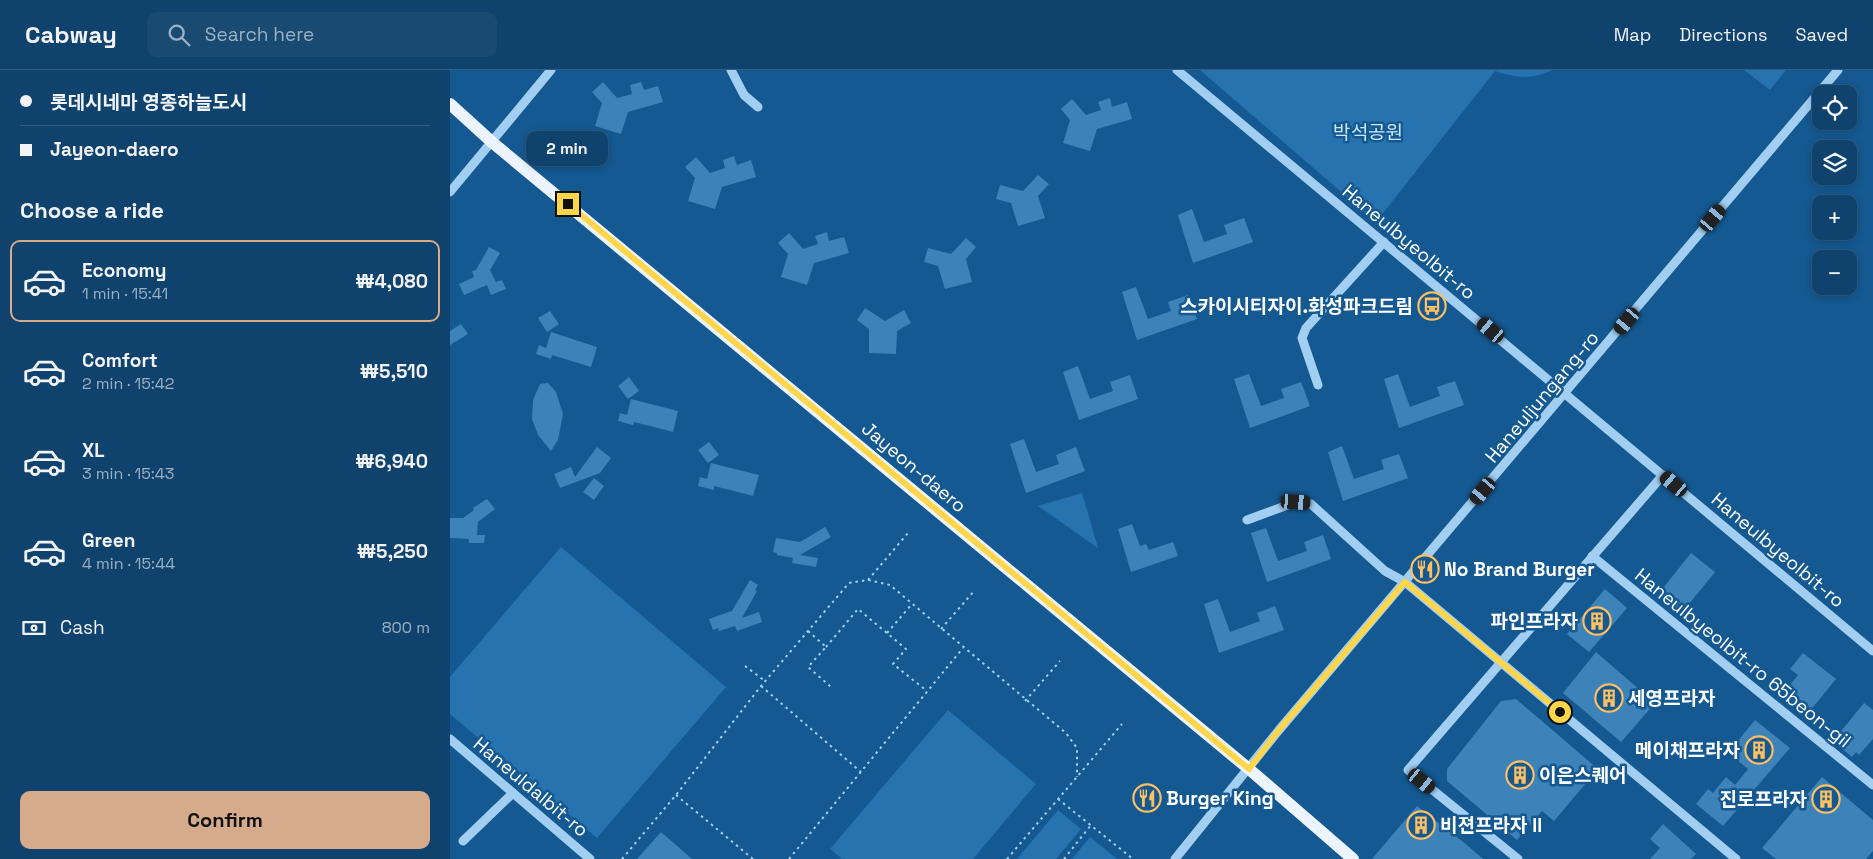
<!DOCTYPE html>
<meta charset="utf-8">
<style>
body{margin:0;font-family:"Space Grotesk","Noto Sans KR",sans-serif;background:#184a72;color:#f1f3f6;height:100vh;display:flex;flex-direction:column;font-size:19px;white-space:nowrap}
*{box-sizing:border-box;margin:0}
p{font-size:16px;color:#9bb0c2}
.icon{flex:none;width:28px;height:28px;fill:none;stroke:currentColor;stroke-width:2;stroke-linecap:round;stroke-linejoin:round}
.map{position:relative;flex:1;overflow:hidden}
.sheet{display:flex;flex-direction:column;background:#0f436d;width:450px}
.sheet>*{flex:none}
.banner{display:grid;align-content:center;height:110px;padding:0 20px;background:#0f436d}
.tools{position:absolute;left:1362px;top:15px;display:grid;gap:10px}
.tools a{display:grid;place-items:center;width:45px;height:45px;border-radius:10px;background:#0f436d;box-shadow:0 2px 8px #0003,0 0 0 1px #2f5c80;font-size:25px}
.end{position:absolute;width:22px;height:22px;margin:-11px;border:6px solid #ffd54a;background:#111;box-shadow:0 0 0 2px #111}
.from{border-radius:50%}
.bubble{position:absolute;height:35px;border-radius:10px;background:#0f436d;box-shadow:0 2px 8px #0003,0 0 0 1px #2f5c80;font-size:16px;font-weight:700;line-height:35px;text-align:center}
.car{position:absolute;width:15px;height:30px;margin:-15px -8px;border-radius:6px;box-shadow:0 0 4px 1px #0007;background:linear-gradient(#222 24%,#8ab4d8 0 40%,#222 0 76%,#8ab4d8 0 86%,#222 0)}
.banner b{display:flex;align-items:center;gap:18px;height:48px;font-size:19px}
.banner b+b{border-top:1px solid #2f5c80}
.banner i{width:12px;height:12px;background:#f1f3f6}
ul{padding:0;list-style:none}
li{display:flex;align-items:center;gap:15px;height:82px;margin:0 10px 8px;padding:0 10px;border:2px solid transparent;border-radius:10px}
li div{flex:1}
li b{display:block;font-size:19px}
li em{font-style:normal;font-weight:700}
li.selected{border-color:#d6ab8b}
li>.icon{width:45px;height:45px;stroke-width:1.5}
h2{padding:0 20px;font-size:22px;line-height:60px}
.pay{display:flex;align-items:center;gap:12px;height:55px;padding:0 20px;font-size:19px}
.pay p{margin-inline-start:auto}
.cta{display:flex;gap:10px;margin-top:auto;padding:10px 20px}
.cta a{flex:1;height:58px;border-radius:10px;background:#d6ab8b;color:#111;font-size:20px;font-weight:700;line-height:58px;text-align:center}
header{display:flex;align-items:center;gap:30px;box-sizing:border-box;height:70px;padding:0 25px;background:#0f436d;border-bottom:1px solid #2f5c80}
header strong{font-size:24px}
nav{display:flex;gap:28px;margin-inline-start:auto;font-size:18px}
.search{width:350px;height:45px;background:#184a72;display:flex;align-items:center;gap:12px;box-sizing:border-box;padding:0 18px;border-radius:10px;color:#9bb0c2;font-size:19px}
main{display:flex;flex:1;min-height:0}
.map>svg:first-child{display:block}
</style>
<header>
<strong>Cabway</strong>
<div class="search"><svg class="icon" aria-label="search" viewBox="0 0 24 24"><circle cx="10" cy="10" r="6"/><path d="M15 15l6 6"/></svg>Search here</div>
<nav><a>Map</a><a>Directions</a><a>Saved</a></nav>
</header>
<main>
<section class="sheet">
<div class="banner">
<b><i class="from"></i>롯데시네마 영종하늘도시</b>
<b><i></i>Jayeon-daero</b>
</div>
<h2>Choose a ride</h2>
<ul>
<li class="selected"><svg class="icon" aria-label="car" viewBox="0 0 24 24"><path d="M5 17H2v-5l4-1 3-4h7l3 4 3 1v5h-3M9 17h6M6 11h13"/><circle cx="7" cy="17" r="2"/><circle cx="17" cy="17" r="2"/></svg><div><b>Economy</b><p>1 min · 15:41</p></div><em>₩4,080</em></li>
<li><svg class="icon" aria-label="car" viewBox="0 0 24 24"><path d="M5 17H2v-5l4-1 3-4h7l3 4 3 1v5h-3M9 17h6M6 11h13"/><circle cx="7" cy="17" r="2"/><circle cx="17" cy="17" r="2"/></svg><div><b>Comfort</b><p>2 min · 15:42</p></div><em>₩5,510</em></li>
<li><svg class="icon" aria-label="car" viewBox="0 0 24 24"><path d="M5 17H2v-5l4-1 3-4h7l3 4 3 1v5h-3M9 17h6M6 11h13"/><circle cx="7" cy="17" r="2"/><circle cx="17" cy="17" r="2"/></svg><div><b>XL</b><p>3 min · 15:43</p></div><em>₩6,940</em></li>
<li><svg class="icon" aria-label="car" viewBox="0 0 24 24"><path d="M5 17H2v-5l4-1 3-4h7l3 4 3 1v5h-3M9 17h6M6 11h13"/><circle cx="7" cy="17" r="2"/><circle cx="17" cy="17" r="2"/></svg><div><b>Green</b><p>4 min · 15:44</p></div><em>₩5,250</em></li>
</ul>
<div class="pay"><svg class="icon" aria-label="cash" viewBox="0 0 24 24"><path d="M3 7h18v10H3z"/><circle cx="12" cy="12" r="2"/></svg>Cash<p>800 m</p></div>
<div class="cta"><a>Confirm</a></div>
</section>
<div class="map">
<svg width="1423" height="789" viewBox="0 0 1423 789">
<rect width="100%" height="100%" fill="#145991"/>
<g fill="#2673b0">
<path d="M 750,0 L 1102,0 C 1084,10 1065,8 1045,1 L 926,152 Z"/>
<path d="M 1294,0 L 1336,0 L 1320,20 Z"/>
<path d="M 632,423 L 648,478 L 588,436 Z"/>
<path d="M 111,477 L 276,617 L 147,768 L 0,644 L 0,607 Z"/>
<path d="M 498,640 L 586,714 L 523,789 L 392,789 L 380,779 Z"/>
<path d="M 608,740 L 631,759 L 606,789 L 567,789 Z"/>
<path d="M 640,767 L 667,789 L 622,789 Z"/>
</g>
<g fill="#3d82b9">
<path d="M 153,12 L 167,28 L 182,24 L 180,15 L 191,12 L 194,20 L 208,16 L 213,32 L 178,42 L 171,64 L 145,56 L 152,33 L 142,22 Z"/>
<path d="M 660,28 L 662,37 L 677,32 L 682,49 L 647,59 L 640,81 L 613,73 L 620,50 L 611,39 L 622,29 L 636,45 L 651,40 L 648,32 Z"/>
<path d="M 284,86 L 287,95 L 301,90 L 306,107 L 272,117 L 265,139 L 238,131 L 245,108 L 235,97 L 246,87 L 260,103 L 275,98 L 273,90 Z"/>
<path d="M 588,105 L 599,114 L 588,126 L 595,148 L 568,156 L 561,133 L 546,129 L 550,115 L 573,121 Z"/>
<path d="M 742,139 L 754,172 L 777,164 L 774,155 L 794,148 L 803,172 L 743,193 L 728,145 Z"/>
<path d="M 377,162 L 379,171 L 394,167 L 399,183 L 364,193 L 357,215 L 331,207 L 338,184 L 328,173 L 339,163 L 353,179 L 368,174 L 365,166 Z"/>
<path d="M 516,168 L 526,177 L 516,189 L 522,212 L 495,219 L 488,196 L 474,192 L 478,178 L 501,184 Z"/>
<path d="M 39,177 L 50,183 L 40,200 L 46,212 L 52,210 L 56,219 L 41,225 L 37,215 L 14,225 L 9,214 L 24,207 L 22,201 L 26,200 Z"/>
<path d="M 686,217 L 698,249 L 721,241 L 718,232 L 738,225 L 747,249 L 687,270 L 672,222 Z"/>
<path d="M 415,238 L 435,251 L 454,240 L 461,253 L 447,261 L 446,284 L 419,283 L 419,259 L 407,250 Z"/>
<path d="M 100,241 L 109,254 L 97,262 L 88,248 Z"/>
<path d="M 11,254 L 18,264 L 0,275 L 0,261 Z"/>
<path d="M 101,262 L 147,277 L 141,297 L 102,285 L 101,289 L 86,284 L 89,275 L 96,278 Z"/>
<path d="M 628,296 L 640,329 L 663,321 L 660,312 L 680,305 L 688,329 L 629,350 L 613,302 Z"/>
<path d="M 799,304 L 811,336 L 834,328 L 831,319 L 851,312 L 860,336 L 800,358 L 784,309 Z"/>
<path d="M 948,304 L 960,337 L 990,326 L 987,317 L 1005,311 L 1014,335 L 949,358 L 934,309 Z"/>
<path d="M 179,307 L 189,321 L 178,329 L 168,316 Z"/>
<path d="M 98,313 L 106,322 L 113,344 L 108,370 L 101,381 L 88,365 L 82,349 L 83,330 L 90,314 Z"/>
<path d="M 181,329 L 228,341 L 223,362 L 184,352 L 183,355 L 168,351 L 170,343 L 177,345 Z"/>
<path d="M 574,369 L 586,402 L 609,394 L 606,385 L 626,377 L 635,401 L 576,423 L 560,374 Z"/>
<path d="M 259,372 L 269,385 L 258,393 L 248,380 Z"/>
<path d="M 892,376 L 904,409 L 934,399 L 931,390 L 949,384 L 958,408 L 893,431 L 878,382 Z"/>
<path d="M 147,377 L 161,388 L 150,403 L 110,418 L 104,404 L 121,397 L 125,407 Z"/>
<path d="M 261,393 L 309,405 L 303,426 L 264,416 L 264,420 L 248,416 L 250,407 L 257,409 Z"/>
<path d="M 144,408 L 154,416 L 144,430 L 133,422 Z"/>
<path d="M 37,429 L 45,439 L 28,452 L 27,465 L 35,465 L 34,473 L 19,473 L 19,469 L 0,468 L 0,448 L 13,448 L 24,440 L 23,438 Z"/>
<path d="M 682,454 L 690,476 L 696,474 L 699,480 L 723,472 L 728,486 L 681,502 L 668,459 Z"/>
<path d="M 375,457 L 381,467 L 350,485 L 368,488 L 366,497 L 342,493 L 343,488 L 327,485 L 327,483 L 323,482 L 326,468 L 350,472 Z"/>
<path d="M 816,458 L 828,491 L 857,481 L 854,472 L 873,465 L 881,489 L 817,512 L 801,463 Z"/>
<path d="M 1241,483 L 1265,502 L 1230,545 L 1206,527 Z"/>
<path d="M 300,510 L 308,515 L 305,520 L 307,521 L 292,548 L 309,542 L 312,552 L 287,561 L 285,556 L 269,561 L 268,558 L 263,560 L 259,549 L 282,541 Z"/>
<path d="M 1155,519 L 1177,538 L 1139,582 L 1117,564 Z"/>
<path d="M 768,529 L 780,562 L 810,551 L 807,543 L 825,536 L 834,560 L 769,583 L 754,534 Z"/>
<path d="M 1146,582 L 1205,633 L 1171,672 L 1113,623 Z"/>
<path d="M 1353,583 L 1386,609 L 1355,647 L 1339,635 L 1345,628 L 1336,620 L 1348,605 L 1340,599 Z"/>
<path d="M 1066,629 L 1148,699 L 1104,751 L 1092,741 L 1067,770 L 997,711 L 997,699 L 1051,631 Z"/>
<path d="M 1414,633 L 1423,640 L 1423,669 L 1409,685 L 1406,682 L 1402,687 L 1383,671 Z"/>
<path d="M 1305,650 L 1340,678 L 1273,756 L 1246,734 L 1258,719 L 1263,723 L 1276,707 L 1285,715 L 1298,699 L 1278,683 Z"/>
<path d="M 1372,707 L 1423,750 L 1423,781 L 1416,789 L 1326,789 L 1312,778 Z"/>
<path d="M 967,736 L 1017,775 L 1033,789 L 922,789 Z"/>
<path d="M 1213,754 L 1246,784 L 1241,789 L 1200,789 L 1210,778 L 1200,769 Z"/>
<path d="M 211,762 L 242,789 L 187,789 Z"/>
</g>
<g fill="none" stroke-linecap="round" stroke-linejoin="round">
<g stroke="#a1cef1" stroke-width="2" stroke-dasharray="2.5 4" stroke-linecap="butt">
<path d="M 418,510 L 458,463"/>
<path d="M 491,559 L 525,520"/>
<path d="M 358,561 L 376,577 L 358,597 L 381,617"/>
<path d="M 437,563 L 462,534"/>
<path d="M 376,577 L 408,539 L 456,579 L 443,594 L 477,621"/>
<path d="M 295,596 L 315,611"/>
<path d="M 311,616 L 411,702"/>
<path d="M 575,631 L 610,591"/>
<path d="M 226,725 L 303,789"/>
<path d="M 608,729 L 683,789"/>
<path d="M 172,789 L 226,725 L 311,616 L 399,513 L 418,510 L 440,515 L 616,663 L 627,678 L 627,707"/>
<path d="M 339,789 L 513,578"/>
<path d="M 557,789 L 672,654"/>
<path d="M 614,789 L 641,755"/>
</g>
<g stroke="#a1cef1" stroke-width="9">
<path d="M 281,0 L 294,25 L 308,37"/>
<path d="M 727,0 L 1423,581"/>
<path d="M 0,122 L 101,0"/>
<path d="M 868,315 L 852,268 L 856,258 L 934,172"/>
<path d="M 797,450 L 846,432 L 861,434 L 935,501 L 955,512 L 1286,789"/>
<path d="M 1142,486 L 1423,715"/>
<path d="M 0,669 L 140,789"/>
<path d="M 13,771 L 63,723"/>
<path d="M 725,789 L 829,660 L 1388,0"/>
<path d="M 1068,789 L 958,700 L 1213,405"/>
</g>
<path stroke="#ecf5ff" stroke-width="12" d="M 0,34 L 43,73 L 799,699 L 903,789"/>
</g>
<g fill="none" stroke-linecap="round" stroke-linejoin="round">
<path stroke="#ffd54a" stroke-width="6" d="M 118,134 L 799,699 L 829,660 L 955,512 L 1110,642"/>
</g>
<defs>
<g id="bus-ring" transform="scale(1.4375)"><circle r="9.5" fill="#145991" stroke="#ffc062" stroke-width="1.5"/><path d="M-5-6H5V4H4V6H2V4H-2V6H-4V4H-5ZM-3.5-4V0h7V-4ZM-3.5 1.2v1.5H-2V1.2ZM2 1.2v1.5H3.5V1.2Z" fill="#ffc062"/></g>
<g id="restaurant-ring" transform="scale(1.4375)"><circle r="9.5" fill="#145991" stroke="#ffc062" stroke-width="1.5"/><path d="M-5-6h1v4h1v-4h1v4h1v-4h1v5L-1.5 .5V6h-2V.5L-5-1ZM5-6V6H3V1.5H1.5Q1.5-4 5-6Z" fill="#ffc062"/></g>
<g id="building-ring" transform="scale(1.4375)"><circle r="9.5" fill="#145991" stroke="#ffc062" stroke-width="1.5"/><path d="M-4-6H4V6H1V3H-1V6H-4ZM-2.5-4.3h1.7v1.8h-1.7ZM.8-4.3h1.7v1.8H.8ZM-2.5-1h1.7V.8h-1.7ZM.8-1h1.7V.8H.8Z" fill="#ffc062"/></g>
</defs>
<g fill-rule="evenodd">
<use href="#bus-ring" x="982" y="236"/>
<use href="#restaurant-ring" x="975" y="499"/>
<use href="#building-ring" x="1147" y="551"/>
<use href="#building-ring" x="1159" y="628"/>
<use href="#building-ring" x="1309" y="680"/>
<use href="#building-ring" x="1070" y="705"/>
<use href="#restaurant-ring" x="697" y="728"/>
<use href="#building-ring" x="1376" y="729"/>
<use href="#building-ring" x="971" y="755"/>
</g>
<g text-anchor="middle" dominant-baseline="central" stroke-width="5" stroke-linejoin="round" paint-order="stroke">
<g font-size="19" fill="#c9e6fc" stroke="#145991">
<text x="918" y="62">박석공원</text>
</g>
<g font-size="19" fill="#fff" stroke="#145991">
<text transform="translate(959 172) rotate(40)">Haneulbyeolbit-ro</text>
<text transform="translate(1092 327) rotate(-50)">Haneuljungang-ro</text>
<text transform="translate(464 397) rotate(40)">Jayeon-daero</text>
<text transform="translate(1328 480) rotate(40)">Haneulbyeolbit-ro</text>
<text transform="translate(1293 588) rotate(39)">Haneulbyeolbit-ro 65beon-gil</text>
<text transform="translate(81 717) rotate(40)">Haneuldalbit-ro</text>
</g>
<g font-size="19" font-weight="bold" fill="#fff" stroke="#145991" text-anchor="start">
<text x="963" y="236" text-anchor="end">스카이시티자이.화성파크드림</text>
<text x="994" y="499">No Brand Burger</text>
<text x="1128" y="551" text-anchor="end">파인프라자</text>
<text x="1178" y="628">세영프라자</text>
<text x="1290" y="680" text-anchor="end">메이채프라자</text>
<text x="1089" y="705">이은스퀘어</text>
<text x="716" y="728">Burger King</text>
<text x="1357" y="729" text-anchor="end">진로프라자</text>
<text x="990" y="755">비젼프라자 II</text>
</g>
</g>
</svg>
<div class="tools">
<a><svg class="icon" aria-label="locate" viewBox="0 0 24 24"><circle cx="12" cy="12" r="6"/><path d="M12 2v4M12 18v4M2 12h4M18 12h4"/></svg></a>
<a><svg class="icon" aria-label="layers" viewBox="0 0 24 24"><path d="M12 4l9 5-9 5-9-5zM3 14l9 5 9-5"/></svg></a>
<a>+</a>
<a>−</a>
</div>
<i class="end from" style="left:1110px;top:642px"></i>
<i class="end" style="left:118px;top:134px"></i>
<div class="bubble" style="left:76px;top:61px;width:82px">2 min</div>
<i class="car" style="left:1263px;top:148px;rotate:40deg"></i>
<i class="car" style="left:1177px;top:251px;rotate:220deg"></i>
<i class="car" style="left:1041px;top:260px;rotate:310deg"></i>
<i class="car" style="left:1224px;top:414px;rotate:310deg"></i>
<i class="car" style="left:1033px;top:421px;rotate:220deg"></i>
<i class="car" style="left:846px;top:432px;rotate:94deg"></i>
<i class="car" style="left:972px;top:711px;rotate:129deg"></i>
</div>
</main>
